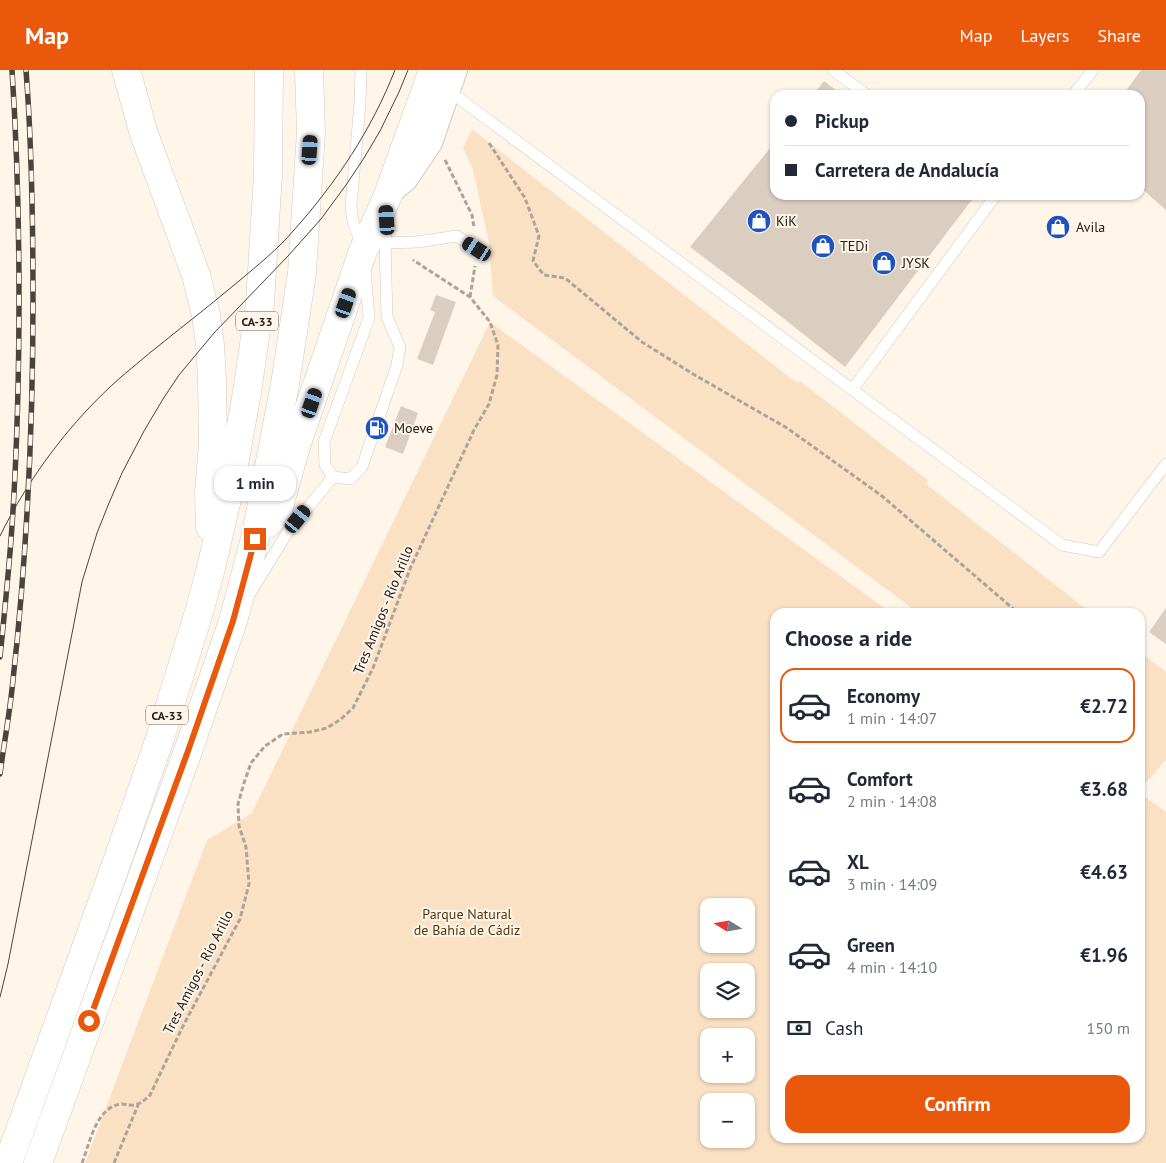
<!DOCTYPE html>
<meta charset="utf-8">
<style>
body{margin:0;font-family:"PT Sans",sans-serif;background:#f6f6f7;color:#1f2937;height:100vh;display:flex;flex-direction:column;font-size:19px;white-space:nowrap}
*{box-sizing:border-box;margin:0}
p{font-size:16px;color:#747a83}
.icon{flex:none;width:28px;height:28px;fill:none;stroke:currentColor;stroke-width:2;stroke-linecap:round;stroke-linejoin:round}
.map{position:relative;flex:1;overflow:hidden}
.sheet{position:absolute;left:770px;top:538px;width:375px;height:535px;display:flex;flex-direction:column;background:#fff;border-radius:15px;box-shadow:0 1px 4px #0004}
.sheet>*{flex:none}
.hud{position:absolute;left:770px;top:20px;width:375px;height:110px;border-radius:15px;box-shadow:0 1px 4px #0004;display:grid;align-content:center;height:110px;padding:0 15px;background:#fff}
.needle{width:32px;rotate:281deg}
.fabs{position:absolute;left:700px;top:828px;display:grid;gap:10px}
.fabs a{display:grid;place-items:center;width:55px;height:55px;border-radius:10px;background:#fff;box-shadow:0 1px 4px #0004;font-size:25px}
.end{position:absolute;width:22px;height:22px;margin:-11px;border:6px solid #ea580c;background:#fff;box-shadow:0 0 0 2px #fff}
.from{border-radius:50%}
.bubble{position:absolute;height:35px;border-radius:15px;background:#fff;box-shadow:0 1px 4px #0004;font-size:16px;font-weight:600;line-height:35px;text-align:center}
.car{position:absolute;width:15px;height:30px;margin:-15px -8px;border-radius:6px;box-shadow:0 0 4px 1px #0007;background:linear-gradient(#222 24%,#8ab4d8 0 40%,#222 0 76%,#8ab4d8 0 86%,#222 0)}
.hud b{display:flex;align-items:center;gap:18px;height:48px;font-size:19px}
.hud b+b{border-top:1px solid #e0e1e3}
.hud i{width:12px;height:12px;background:#1f2937}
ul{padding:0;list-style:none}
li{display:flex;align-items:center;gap:15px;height:75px;margin:0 10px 8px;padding:0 5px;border:2px solid transparent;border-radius:15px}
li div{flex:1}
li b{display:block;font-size:19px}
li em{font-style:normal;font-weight:600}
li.current{border-color:#ea580c}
li>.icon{width:45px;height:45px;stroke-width:1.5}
h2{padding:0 15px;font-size:22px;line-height:60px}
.pay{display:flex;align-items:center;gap:12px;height:55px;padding:0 15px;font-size:19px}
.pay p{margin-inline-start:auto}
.button{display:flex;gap:10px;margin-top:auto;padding:10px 15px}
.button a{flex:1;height:58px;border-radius:15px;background:#ea580c;color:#fff;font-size:20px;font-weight:600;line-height:58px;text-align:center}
header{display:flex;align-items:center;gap:30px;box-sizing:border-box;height:70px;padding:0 25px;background:#ea580c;color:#fff}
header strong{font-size:24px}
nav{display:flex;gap:28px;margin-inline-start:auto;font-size:18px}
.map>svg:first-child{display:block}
</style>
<header>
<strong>Map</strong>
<nav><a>Map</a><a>Layers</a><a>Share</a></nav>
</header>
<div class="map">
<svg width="1166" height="1093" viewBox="0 0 1166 1093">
<rect width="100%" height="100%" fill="#fff5e9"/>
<g fill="#fbe1c3" fill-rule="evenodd">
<path d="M 472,59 L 797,313 L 800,311 L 928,410 L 926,414 L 1090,542 L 917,542 L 493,226 L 489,173 L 473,100 L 463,78 Z"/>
<path d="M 490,252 L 890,542 L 775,542 L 775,1068 L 1140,1068 L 1140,723 L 1166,742 L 1166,1093 L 85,1093 L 207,770 L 252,743 ZM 746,836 L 746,874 L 709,874 L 709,836 ZM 746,901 L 746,939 L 709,939 L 709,901 ZM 746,966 L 746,1004 L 709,1004 L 709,966 ZM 746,1031 L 746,1069 L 709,1069 L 709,1031 Z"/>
<path d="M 1140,582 L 1166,602 L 1166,690 L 1146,713 L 1140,708 Z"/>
</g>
<g fill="#dacec1">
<path d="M 1141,0 L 1166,0 L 1166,140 L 1140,117 L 1140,25 L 1123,25 Z"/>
<path d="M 824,11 L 842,25 L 813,25 Z"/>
<path d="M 775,72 L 775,125 L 971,125 L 974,127 L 845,297 L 755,226 L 690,177 Z"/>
<path d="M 436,225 L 456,232 L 433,295 L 417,289 L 435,242 L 430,240 Z"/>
<path d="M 401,336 L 418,343 L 403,384 L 385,377 Z"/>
<path d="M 1166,538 L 1166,574 L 1149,562 Z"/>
</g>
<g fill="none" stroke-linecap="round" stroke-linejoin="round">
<g stroke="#d4c8ba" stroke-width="12">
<g id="lane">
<path d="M 361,0 L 360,33 L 351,136 L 353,152 L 362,176"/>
<path d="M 833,0 L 867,25"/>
<path d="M 449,21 L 1062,475 L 1099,482 L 1166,394"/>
<path d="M 1073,25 L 1093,0"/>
<path d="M 385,173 L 417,172 L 457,166 L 477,179"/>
<path d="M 852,320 L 996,125"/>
<path d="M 333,407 L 325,395 L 324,372 L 369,248 L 365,199"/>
<path d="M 251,522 L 287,463 L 333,407 L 350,409 L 362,397 L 397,295 L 400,277 L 387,247 L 385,173 L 387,150"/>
</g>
</g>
<g stroke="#d4c8ba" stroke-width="24">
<path id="street" d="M 389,124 L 406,110 L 431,73 L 456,0"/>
</g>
<g stroke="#d4c8ba" stroke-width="29">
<g id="highway">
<path d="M 126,0 L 144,64 L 196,205 L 206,245 L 210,275 L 212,309 L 213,374 L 209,422 L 210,457"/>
<path d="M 267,454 L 278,440 L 296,376 L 363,181 L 388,125 L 433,0"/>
<path d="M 8,1093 L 118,789 L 160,668 L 199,542 L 211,498 L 231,412 L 247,322 L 260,233 L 268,104 L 269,0"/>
<path d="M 38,1093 L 188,681 L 233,551 L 255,469 L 285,314 L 302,203 L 311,62 L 309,0"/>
</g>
</g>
<g stroke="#aca49b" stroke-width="3" stroke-dasharray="5 2.5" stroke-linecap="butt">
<path d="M 489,73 L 525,128 L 539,166 L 533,191 L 544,205 L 565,208 L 642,272 L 693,304 L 787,358 L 882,426 L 1017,542"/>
<path d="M 445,90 L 472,145 L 474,157"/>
<path d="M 470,227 L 475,196"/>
<path d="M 82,1093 C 90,1073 96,1036 122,1034 C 127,1034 125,1035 130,1035 C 138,1036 144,1031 150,1025 L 183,956 L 240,849 L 249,814 L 246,777 L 239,756 L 238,734 L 244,713 L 251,693 L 265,676 L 283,664 L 310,662 L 327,658 L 341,649 L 353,638 L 373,598 L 410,499 L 474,360 L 489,334 L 497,305 L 498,275 L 490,252 L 470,227 L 413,190"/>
<path d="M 114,1093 L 138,1035"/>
</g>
<use href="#lane" stroke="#fff" stroke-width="11"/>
<use href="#street" stroke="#fff" stroke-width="22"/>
<use href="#highway" stroke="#fff" stroke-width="28"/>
<g stroke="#49443e" stroke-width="1">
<path d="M 0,466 C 29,407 71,351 121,307 C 159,274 200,244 239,211 C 258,195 278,179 294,160 C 336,113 372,59 395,0"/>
<path d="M 0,927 L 8,894 L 82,512 L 97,463 L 109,433 L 122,403 L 144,361 L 163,329 L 179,305 L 214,263 L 288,186 L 321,149 L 346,115 L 364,88 L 380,61 L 399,22 L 408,0"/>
</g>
<g stroke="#49443e" stroke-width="5.5">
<g id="rail">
<path d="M 0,587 C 4,548 8,509 11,470 C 17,389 19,308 19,227 C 19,151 17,76 12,0"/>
<path d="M 0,704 C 4,673 10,642 13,610 C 27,484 33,357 33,230 C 33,153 32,77 26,0"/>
</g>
</g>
<use href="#rail" stroke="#fff5e9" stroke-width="4" stroke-dasharray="11" stroke-linecap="butt"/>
</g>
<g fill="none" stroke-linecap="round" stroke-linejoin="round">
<path stroke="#ea580c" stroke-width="6" d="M 89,951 L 188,681 L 233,551 L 255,469"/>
</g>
<defs>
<g id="shop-disc" transform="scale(1.25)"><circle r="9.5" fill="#1d53c0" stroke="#fff5e9"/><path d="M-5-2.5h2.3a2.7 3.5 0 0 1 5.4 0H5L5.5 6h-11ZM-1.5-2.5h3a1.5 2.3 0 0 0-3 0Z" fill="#fff"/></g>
<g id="fuel-disc" transform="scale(1.25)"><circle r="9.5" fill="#1d53c0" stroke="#fff5e9"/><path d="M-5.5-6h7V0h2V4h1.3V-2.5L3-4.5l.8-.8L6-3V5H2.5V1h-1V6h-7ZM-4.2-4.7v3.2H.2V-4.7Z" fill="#fff"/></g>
</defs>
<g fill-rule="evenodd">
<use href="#shop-disc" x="759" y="151"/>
<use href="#shop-disc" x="1058" y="157"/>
<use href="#shop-disc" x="823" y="176"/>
<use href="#shop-disc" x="884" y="193"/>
<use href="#fuel-disc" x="377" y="358"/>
</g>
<g text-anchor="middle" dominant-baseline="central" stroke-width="4" stroke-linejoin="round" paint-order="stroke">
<g fill="#fff5e9" stroke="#666059" stroke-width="1">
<rect x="236" y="241.5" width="42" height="19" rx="4"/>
<rect x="146" y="635.5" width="42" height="19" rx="4"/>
</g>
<g font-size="12" font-weight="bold" fill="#24201b">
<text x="257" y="251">CA-33</text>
<text x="167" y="645">CA-33</text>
</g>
<g font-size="14" fill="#24201b" stroke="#fff5e9" text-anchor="start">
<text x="776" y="151">KiK</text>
<text x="1076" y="157">Avila</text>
<text x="840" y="176">TEDi</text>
<text x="902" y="193">JYSK</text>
<text x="394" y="358">Moeve</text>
</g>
<g font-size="14" fill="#24201b" stroke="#fff5e9">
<text transform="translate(383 540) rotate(-68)">Tres Amigos - Río Arillo</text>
<text transform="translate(198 902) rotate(-63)">Tres Amigos - Río Arillo</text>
</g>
<g font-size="14" fill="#533711" stroke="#fff5e9">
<text x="467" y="844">Parque Natural<tspan x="467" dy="16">de Bahía de Cádiz</tspan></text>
</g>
</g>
</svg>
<div class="fabs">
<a><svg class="needle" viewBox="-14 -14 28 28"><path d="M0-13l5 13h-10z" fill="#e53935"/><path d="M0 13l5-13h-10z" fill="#747a83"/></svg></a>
<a><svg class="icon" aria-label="layers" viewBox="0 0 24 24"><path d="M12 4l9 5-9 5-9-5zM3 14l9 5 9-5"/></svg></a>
<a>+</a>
<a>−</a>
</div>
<i class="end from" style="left:89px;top:951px"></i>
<i class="end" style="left:255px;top:469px"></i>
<div class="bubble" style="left:214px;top:396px;width:82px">1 min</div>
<i class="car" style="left:310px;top:80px;rotate:4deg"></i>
<i class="car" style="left:387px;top:150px;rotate:356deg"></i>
<i class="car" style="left:477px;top:179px;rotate:302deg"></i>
<i class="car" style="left:346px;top:233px;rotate:19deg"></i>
<i class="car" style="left:312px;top:333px;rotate:19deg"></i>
<i class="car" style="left:298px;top:449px;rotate:39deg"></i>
<div class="hud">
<b><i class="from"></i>Pickup</b>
<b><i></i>Carretera de Andalucía</b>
</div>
<section class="sheet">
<h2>Choose a ride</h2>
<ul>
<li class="current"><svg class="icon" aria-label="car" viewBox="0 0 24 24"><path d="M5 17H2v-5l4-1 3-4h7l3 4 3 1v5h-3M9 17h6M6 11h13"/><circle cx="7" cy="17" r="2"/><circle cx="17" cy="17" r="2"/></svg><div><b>Economy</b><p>1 min · 14:07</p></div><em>€2.72</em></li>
<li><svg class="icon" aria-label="car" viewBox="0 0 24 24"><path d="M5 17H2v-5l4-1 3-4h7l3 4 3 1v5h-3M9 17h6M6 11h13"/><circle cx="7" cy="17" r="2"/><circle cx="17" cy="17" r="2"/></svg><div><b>Comfort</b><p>2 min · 14:08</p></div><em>€3.68</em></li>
<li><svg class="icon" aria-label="car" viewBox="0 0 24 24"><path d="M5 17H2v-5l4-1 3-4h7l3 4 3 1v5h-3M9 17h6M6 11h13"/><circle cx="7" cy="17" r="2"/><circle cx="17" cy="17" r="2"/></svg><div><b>XL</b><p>3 min · 14:09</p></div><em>€4.63</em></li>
<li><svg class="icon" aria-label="car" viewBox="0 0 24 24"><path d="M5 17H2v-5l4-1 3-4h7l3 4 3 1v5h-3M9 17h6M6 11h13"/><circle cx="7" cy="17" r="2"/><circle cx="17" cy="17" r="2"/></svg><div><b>Green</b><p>4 min · 14:10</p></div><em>€1.96</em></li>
</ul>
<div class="pay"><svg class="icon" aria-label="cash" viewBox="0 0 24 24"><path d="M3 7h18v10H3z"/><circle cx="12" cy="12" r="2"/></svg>Cash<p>150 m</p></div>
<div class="button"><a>Confirm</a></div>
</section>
</div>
